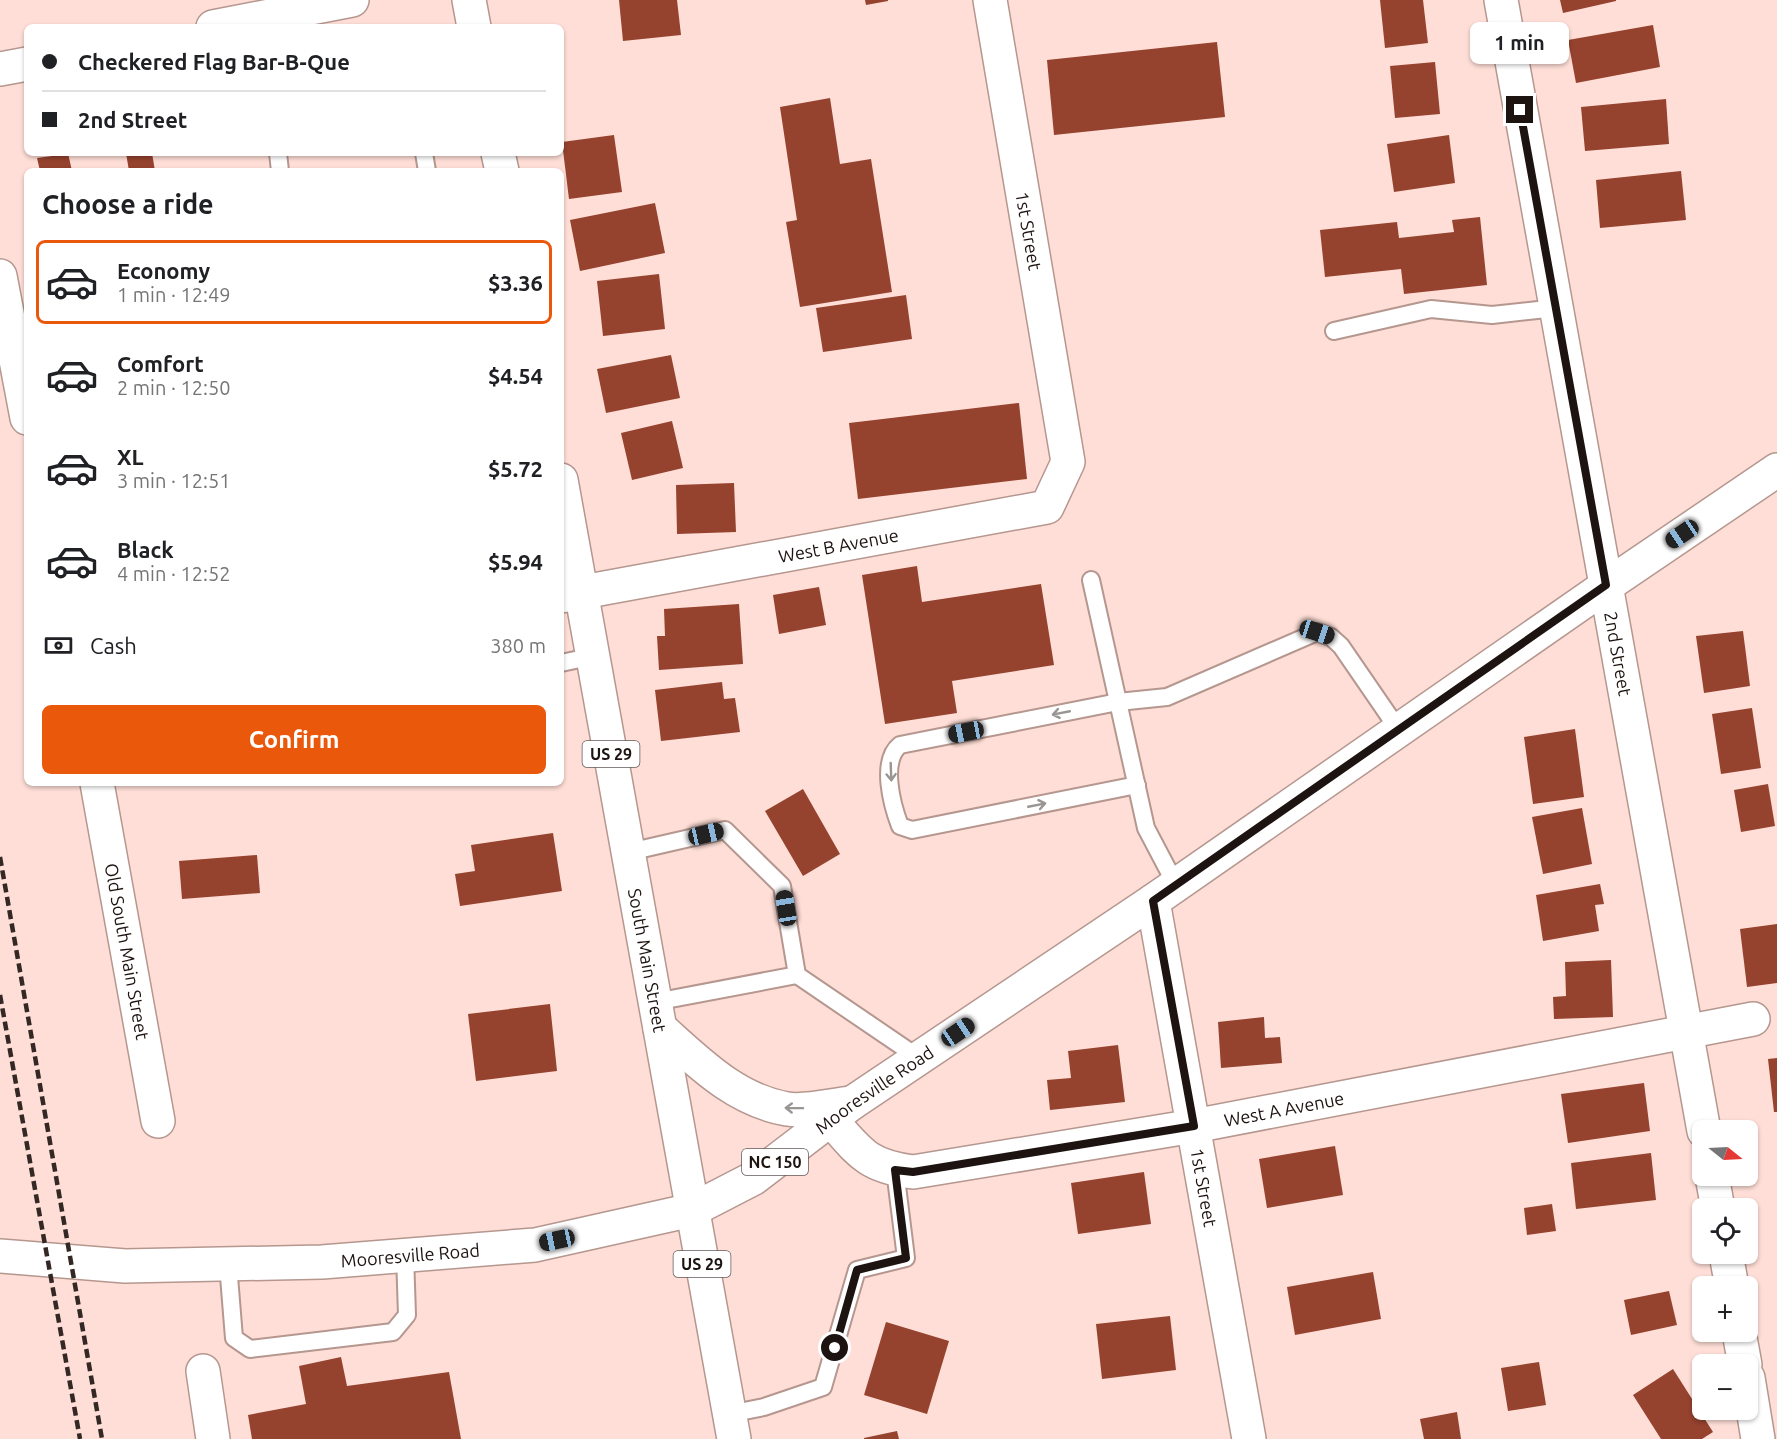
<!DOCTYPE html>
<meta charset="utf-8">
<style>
body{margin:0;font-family:Ubuntu,sans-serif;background:#f6f6f6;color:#202124;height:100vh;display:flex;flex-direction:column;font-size:22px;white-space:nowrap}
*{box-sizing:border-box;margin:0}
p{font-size:20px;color:#757577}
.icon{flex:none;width:33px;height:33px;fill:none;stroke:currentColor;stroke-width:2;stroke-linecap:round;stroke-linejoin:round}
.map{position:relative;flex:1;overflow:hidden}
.details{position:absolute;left:24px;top:168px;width:540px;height:618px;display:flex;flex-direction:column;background:#fff;border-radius:9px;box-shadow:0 2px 4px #0004}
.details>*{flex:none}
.hud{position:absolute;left:24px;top:24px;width:540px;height:132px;border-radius:9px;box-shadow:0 2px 4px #0004;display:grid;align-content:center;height:132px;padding:0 18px;background:#fff}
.needle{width:39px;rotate:108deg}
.fabs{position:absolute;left:1692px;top:1120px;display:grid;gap:12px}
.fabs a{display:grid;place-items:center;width:66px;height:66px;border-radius:9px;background:#fff;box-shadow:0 2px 4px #0004;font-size:30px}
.end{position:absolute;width:27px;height:27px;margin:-14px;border:8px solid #1d1310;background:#fff;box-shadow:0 0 0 3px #fff}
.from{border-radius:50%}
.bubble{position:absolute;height:42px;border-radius:9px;background:#fff;box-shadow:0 2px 4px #0004;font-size:20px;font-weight:600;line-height:42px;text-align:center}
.car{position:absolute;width:18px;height:36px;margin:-18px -9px;border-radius:8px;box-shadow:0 0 4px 2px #0007;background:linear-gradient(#222 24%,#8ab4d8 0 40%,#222 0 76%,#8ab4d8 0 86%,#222 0)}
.hud b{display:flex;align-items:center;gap:21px;height:57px;font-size:22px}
.hud b+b{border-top:2px solid #e0e0e0}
.hud i{width:15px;height:15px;background:#202124}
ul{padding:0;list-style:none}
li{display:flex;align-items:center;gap:18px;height:84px;margin:0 12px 9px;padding:0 6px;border:3px solid transparent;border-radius:9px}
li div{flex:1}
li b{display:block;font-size:22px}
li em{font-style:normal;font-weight:600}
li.on{border-color:#ea580c}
li>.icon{width:54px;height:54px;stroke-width:1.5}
h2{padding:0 18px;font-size:27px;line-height:72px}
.pay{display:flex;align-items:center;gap:15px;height:66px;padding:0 18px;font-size:22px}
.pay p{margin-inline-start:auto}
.cta{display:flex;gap:12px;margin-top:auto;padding:12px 18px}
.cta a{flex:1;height:69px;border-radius:9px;background:#ea580c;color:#fff;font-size:24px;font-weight:600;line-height:69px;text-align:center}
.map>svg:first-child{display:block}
</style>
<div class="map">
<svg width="1777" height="1439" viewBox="0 0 1777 1439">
<rect width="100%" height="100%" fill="#feded6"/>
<g fill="#95422e">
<path d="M 619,0 L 677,0 L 681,35 L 623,41 Z"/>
<path d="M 865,0 L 888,0 L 888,1 L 866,5 Z"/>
<path d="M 1380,0 L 1423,0 L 1428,43 L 1385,48 Z"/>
<path d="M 1560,0 L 1616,0 L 1616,1 L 1563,13 Z"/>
<path d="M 1653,25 L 1660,67 L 1576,83 L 1568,40 Z"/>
<path d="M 1217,42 L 1225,117 L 1054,135 L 1047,60 Z"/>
<path d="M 1435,62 L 1440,114 L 1395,118 L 1390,66 Z"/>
<path d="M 830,98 L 840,164 L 871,159 L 892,292 L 800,307 L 786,222 L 797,220 L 780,107 Z"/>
<path d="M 1666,99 L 1669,144 L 1585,151 L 1581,107 Z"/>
<path d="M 614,135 L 622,192 L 569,199 L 562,142 Z"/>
<path d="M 1449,135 L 1455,183 L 1394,192 L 1387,144 Z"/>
<path d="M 51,153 L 68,153 L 72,171 L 40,171 L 37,158 L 52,156 Z"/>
<path d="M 126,153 L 152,153 L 155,171 L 129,171 Z"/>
<path d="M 1681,171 L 1686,220 L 1600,228 L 1596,180 Z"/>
<path d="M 655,203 L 665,253 L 580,271 L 570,220 Z"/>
<path d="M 1480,217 L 1487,285 L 1404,294 L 1401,269 L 1325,277 L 1320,230 L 1397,222 L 1399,238 L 1454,232 L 1452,220 Z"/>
<path d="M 659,274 L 665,329 L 603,336 L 597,281 Z"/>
<path d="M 906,295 L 912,339 L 823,352 L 816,308 Z"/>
<path d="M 671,355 L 680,398 L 606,413 L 597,369 Z"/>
<path d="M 1019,403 L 1027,479 L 858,499 L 849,423 Z"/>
<path d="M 672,421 L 683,468 L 632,480 L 621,433 Z"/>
<path d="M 734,483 L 736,532 L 677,534 L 676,485 Z"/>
<path d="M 917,566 L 922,602 L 1041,584 L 1054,665 L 952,681 L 957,713 L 885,724 L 862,575 Z"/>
<path d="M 819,587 L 826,625 L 779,634 L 773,595 Z"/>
<path d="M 739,604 L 743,664 L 659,670 L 657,636 L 665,636 L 664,609 Z"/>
<path d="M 1743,631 L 1750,686 L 1704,693 L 1696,636 Z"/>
<path d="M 722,682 L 724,699 L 735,698 L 740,732 L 661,741 L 655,690 Z"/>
<path d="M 1752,708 L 1761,768 L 1721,774 L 1712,714 Z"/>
<path d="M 1575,729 L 1584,797 L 1533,804 L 1524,737 Z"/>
<path d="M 1768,784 L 1775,826 L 1741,832 L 1734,790 Z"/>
<path d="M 803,789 L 840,854 L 803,876 L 765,811 Z"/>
<path d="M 1582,808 L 1592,864 L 1543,874 L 1532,817 Z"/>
<path d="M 553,833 L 562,891 L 460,906 L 455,874 L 475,871 L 471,845 Z"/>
<path d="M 257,855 L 260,893 L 182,899 L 179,861 Z"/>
<path d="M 1600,884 L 1604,904 L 1595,905 L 1599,931 L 1543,941 L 1536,895 Z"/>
<path d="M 1777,924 L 1777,983 L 1747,987 L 1740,929 Z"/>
<path d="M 1611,960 L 1613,1017 L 1554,1019 L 1553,997 L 1566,996 L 1565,962 Z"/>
<path d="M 550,1004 L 557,1071 L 476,1081 L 468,1014 Z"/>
<path d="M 1264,1017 L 1265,1038 L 1280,1037 L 1282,1063 L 1221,1068 L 1218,1022 Z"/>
<path d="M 1118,1045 L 1125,1102 L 1050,1110 L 1047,1080 L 1071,1078 L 1068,1051 Z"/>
<path d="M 1777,1058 L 1777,1112 L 1774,1112 L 1768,1059 Z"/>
<path d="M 1644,1083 L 1650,1131 L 1568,1143 L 1561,1094 Z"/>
<path d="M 1335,1146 L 1343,1195 L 1267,1208 L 1259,1159 Z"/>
<path d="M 1651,1153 L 1656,1200 L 1576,1209 L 1571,1163 Z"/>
<path d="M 1144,1172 L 1151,1224 L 1078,1234 L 1071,1183 Z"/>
<path d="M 1552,1204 L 1556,1231 L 1527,1235 L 1524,1208 Z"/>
<path d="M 1373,1272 L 1381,1319 L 1295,1335 L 1287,1287 Z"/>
<path d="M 1669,1291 L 1677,1325 L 1631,1335 L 1624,1300 Z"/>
<path d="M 1170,1316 L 1176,1370 L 1102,1379 L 1096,1324 Z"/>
<path d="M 886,1322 L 949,1341 L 927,1414 L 864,1395 Z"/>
<path d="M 341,1357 L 347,1386 L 449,1372 L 461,1439 L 252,1439 L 248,1415 L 306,1404 L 299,1366 Z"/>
<path d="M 1539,1362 L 1546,1405 L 1508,1411 L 1501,1368 Z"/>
<path d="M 1673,1369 L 1713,1432 L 1702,1439 L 1661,1439 L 1633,1395 Z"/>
<path d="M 1457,1412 L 1461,1439 L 1424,1439 L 1420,1419 Z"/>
<path d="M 897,1431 L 899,1439 L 864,1439 L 864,1438 Z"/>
</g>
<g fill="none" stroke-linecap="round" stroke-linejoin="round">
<g stroke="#b5978f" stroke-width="20">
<g id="lane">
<path d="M 278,153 L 280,171"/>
<path d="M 424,153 L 427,171"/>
<path d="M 1334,331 L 1431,309 L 1492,315 L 1556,308"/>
<path d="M 1091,580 L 1146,828 L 1176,885"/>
<path d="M 561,663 L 594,656"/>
<path d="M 1137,785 L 912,830 L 900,826 C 892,805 880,761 900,745 L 1118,702 L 1167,697 L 1317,632 L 1331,637 L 1341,646 L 1398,729"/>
<path d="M 629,852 L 725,830 L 782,886 L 797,975 L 919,1058"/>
<path d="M 655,1002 L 797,975"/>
<path d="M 228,1264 L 234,1338 L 250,1349 L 393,1332 L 407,1315 L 405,1255"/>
<path d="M 729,1414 L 764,1407 L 823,1387 L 857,1270 L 906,1258 L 895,1170"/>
</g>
</g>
<g stroke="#b5978f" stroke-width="36">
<g id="street">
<path id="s1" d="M 1501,0 L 1704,1131"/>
<path d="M 213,27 L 352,0"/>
<path d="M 0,69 L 27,64"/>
<path d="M 0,276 L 27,418"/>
<path id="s2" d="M 561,596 L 1047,507 L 1068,462 L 990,0"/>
<path id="s3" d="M 97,783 L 158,1121"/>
<path id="s4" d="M 1153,901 L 1249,1439"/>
<path id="s5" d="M 831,1120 C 860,1153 867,1166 913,1172 L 1194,1126 L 1753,1019"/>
<path d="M 1712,1176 L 1718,1209"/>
<path d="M 1726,1254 L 1732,1287"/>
<path d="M 1739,1332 L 1745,1365"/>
<path d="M 203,1371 L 213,1439"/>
<path d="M 1748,1378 L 1758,1439"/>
</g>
</g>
<g stroke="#b5978f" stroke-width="36">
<g id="secondary">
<path id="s6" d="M 0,1256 L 125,1266 L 322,1262 L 535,1245 L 692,1210"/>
</g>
</g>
<g stroke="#b5978f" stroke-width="36">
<g id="primary">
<path d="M 469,0 L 474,27"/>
<path d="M 498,153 L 502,171"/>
<path id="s7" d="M 561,480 L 734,1439"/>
<path d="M 660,1028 C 698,1062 735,1100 787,1109 C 806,1112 832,1105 852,1103"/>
<path id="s8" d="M 692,1210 L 754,1178 L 852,1103 L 1153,901 L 1606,586 L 1777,470"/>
</g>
</g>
<use href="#lane" stroke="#fff" stroke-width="16"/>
<use href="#street" stroke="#fff" stroke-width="33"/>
<use href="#secondary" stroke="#fff" stroke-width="33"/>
<use href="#primary" stroke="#fff" stroke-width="33"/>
<g stroke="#342824" stroke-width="4.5" stroke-dasharray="9 4.5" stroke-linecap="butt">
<path d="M 0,857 L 102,1439"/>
<path d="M 0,995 L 80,1439"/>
</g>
</g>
<defs><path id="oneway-shaft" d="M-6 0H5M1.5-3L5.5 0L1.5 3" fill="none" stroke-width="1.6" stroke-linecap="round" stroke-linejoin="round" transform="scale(1.5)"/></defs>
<g stroke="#999593">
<use href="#oneway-shaft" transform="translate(1061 713) rotate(169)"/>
<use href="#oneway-shaft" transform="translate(891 772) rotate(88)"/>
<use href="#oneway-shaft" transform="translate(1037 805) rotate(-11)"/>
<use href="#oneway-shaft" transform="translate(794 1108) rotate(-179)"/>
</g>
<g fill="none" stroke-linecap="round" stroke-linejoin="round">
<path stroke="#1d1310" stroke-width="8" d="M 835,1348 L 857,1270 L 906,1258 L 895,1170 L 913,1172 L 1194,1126 L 1153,901 L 1606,585 L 1520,110"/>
</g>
<g text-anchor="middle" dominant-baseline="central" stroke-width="6" stroke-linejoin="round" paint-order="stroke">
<g fill="#fff" stroke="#615a58" stroke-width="1.5">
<rect x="582.5" y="741" width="57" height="26" rx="4.5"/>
<rect x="742" y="1149" width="66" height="26" rx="4.5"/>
<rect x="673.5" y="1251" width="57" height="26" rx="4.5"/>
</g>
<g font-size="16" font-weight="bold" fill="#1d1310">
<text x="611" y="754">US 29</text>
<text x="775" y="1162">NC 150</text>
<text x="702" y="1264">US 29</text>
</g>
<g font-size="18" fill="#1d1310" stroke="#fff">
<text transform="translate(1029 231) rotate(80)">1st Street</text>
<text stroke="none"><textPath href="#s2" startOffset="282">West B Avenue</textPath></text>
<text stroke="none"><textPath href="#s1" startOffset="664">2nd Street</textPath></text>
<text stroke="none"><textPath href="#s3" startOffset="171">Old South Main Street</textPath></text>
<text stroke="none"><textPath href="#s7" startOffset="488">South Main Street</textPath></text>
<text stroke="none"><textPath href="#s8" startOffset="219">Mooresville Road</textPath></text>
<text stroke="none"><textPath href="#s5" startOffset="477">West A Avenue</textPath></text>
<text stroke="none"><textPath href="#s4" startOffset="291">1st Street</textPath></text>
<text stroke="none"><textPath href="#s6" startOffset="411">Mooresville Road</textPath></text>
</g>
</g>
</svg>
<div class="fabs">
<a><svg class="needle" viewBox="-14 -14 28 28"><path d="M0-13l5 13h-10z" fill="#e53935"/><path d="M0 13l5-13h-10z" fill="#757577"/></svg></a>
<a><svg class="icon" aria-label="locate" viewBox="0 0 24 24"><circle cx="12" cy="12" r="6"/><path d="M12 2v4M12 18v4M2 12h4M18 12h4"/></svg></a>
<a>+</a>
<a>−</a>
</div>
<i class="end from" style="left:835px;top:1348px"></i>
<i class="end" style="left:1520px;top:110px"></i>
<div class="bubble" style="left:1470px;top:22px;width:99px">1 min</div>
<i class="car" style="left:1682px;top:534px;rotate:236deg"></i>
<i class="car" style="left:1317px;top:632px;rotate:108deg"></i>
<i class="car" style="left:966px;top:732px;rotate:259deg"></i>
<i class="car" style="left:706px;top:834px;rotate:77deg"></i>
<i class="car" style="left:786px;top:908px;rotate:351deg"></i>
<i class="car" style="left:958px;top:1032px;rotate:56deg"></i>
<i class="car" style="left:557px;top:1240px;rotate:258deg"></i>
<div class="hud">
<b><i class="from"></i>Checkered Flag Bar-B-Que</b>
<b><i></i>2nd Street</b>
</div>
<section class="details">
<h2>Choose a ride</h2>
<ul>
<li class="on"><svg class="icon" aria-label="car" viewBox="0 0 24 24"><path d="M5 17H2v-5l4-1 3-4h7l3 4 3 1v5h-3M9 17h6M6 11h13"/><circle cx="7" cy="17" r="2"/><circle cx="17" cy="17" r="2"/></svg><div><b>Economy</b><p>1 min · 12:49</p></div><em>$3.36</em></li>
<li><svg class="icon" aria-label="car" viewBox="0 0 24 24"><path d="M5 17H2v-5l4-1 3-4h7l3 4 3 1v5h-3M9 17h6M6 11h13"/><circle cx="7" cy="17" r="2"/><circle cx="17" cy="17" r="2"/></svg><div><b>Comfort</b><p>2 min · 12:50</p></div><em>$4.54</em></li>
<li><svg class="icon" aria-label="car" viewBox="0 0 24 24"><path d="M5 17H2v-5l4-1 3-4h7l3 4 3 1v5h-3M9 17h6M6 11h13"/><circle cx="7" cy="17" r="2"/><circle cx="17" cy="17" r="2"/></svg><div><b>XL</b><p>3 min · 12:51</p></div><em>$5.72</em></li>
<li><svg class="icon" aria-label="car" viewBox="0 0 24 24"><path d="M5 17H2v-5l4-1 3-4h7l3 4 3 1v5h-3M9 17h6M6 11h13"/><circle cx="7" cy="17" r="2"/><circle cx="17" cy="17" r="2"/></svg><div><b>Black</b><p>4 min · 12:52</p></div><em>$5.94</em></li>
</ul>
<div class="pay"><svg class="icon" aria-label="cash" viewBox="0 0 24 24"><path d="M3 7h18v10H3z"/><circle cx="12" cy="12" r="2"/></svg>Cash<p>380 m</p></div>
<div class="cta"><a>Confirm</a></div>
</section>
</div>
